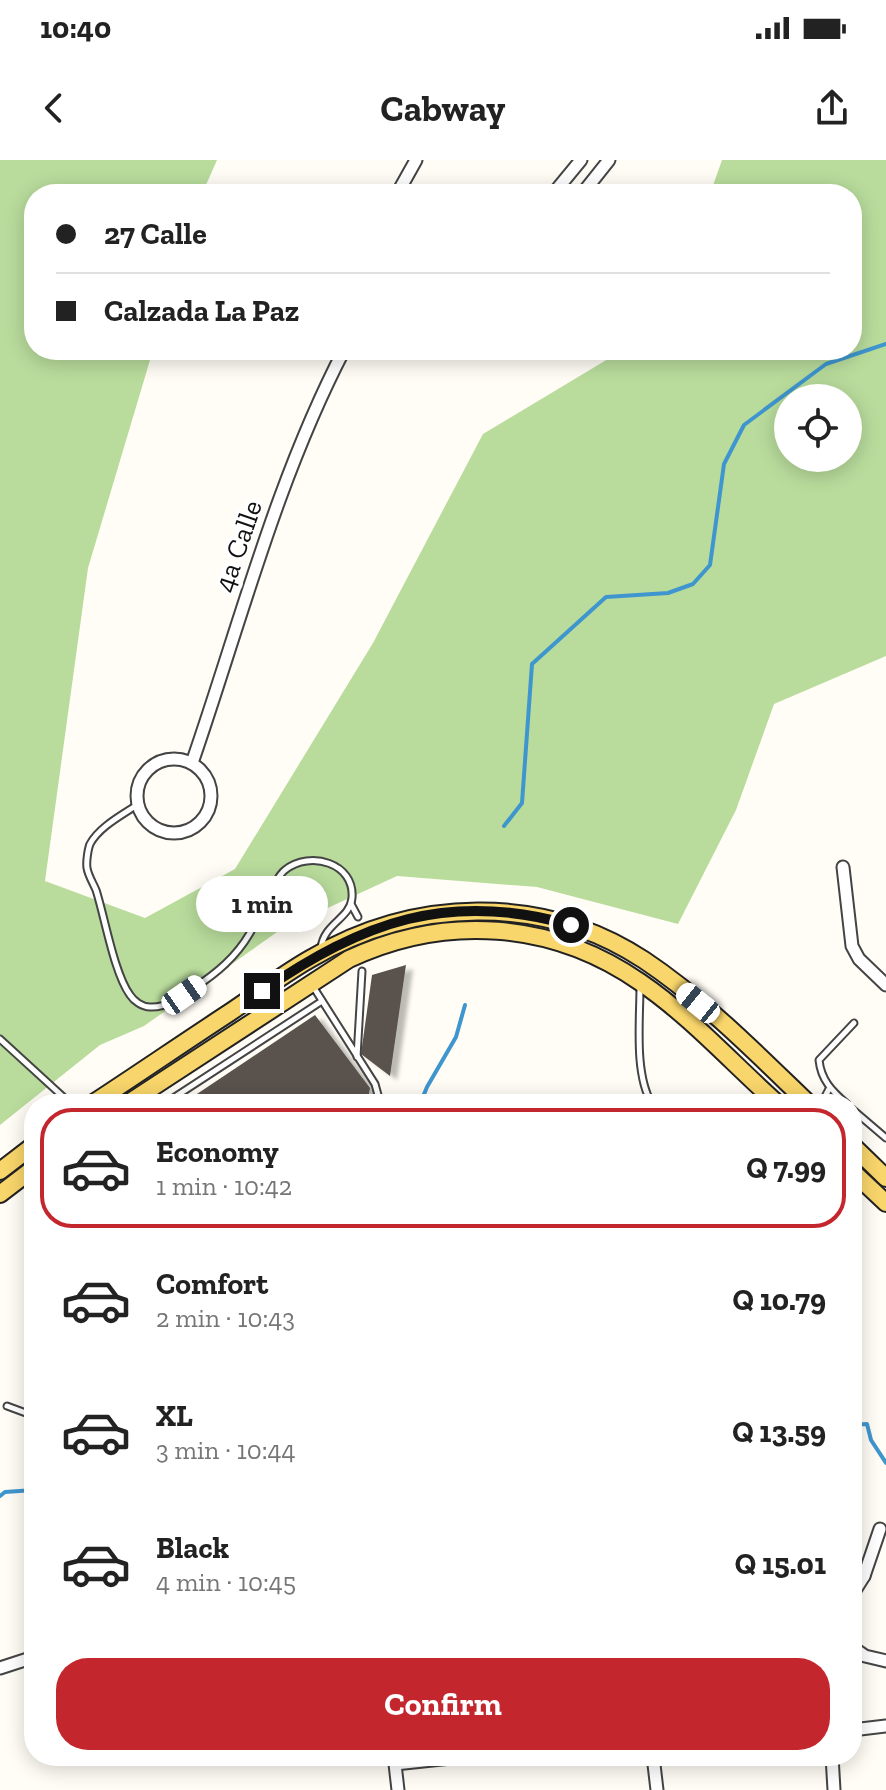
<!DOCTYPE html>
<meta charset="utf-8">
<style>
body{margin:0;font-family:"Zilla Slab",serif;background:#f2f2f2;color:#222;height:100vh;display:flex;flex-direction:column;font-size:30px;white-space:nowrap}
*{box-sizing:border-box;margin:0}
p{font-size:26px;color:#767676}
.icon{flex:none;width:44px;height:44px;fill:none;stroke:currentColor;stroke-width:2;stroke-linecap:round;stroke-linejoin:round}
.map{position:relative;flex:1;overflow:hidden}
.details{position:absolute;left:24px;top:934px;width:838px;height:672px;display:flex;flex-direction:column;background:#fff;border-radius:32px;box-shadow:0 4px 20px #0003}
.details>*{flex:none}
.guide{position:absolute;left:24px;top:24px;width:838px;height:176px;border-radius:32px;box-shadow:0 4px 20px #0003;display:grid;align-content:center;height:176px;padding:0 32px;background:#fff}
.tools{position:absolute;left:774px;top:224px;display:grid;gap:16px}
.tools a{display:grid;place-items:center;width:88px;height:88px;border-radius:50%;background:#fff;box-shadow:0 4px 20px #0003;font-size:40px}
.end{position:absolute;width:36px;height:36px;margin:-18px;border:10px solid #111;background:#fff;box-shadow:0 0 0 4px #fff}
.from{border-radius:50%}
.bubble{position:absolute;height:56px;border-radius:28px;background:#fff;box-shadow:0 4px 20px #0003;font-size:26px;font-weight:700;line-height:56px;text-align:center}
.car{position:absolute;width:24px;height:48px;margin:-24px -12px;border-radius:10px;box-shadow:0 0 6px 2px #0007;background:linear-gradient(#fff 24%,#345 0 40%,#fff 0 76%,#345 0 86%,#fff 0)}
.guide b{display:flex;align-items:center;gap:28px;height:76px;font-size:30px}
.guide b+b{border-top:2px solid #e0e0e0}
.guide i{width:20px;height:20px;background:#222}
ul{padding:14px 0 0;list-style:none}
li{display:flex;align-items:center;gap:24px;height:120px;margin:0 16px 12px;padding:0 16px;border:4px solid transparent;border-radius:32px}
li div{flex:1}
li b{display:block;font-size:30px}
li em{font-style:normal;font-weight:700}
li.current{border-color:#c4262e}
li>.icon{width:72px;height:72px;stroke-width:1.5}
.action{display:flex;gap:16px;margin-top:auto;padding:16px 32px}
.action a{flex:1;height:92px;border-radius:32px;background:#c4262e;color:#fff;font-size:32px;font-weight:700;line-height:92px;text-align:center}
.status{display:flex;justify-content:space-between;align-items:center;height:56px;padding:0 40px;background:#fff;direction:ltr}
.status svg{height:22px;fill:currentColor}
header{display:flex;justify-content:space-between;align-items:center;height:104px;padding:0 32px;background:#fff;font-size:36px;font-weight:700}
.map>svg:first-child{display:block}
</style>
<div class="status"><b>10:40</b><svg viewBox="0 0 49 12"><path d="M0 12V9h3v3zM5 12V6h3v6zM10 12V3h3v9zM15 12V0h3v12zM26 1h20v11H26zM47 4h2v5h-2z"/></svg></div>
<header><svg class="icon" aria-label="back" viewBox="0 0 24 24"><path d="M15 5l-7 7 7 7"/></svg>Cabway<svg class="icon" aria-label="share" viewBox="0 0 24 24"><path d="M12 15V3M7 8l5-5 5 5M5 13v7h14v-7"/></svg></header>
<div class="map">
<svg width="886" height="1630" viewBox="0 0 886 1630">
<defs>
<filter id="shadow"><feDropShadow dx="7" dy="4" stdDeviation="2" flood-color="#0004"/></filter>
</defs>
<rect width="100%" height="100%" fill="#fffdf5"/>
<path fill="#b9dc9c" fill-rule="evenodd" d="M 0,0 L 217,0 L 202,34 L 34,34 L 34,190 L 153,190 L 88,408 L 45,721 L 145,758 L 235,709 L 373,483 L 483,274 L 623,190 L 852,190 L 852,34 L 710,34 L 722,0 L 886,0 L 886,496 L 774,544 L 736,650 L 678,764 L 537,727 L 397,716 L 280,770 L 144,866 L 100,885 L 0,965 ZM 788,238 L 848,238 L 848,298 L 788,298 Z"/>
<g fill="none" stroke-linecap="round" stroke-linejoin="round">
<g stroke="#3f96cf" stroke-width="4">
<path d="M 504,666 L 522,643 L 532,504 L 606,437 L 668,433 L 693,424 L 710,405 L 724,304 L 744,265 L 826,204 L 886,184"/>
<path d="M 420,944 L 427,927 L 456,877 L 465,845"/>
<path d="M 852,1265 L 867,1264 L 871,1280 L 886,1303"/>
<path d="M 0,1336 L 5,1332 L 34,1330"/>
</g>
</g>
<g fill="#5a524d" filter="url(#shadow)">
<path d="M 406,805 L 390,916 L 361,894 L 372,815 Z"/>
<path d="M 315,855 L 370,928 L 367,944 L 182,944 Z"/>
</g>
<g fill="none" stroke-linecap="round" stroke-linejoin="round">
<g stroke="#444" stroke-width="9">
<g id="lane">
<path d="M 137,645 C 122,655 99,667 90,684 C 88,689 86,702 87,708 C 88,715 93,723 96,730 C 105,758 114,813 130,835 C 134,841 142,847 150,847 C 166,848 182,837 194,828 C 217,813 236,797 250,773 C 258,759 275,717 285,710 C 310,690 355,703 352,738 C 350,759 324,763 321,788"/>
<path d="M 351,744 L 358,757"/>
<path d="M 640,826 C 640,861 634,914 652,944"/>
<path d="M 314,828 L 375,924 L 378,935 L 377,944"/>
<path d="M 0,879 L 71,944"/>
<path d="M 357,897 L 362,811"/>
<path d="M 164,944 L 322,841"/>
<path d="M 821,944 L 829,929"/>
<path d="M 847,944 C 832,931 821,920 819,900 L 854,863"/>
<path d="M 852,949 L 886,978"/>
<path d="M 7,1246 L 34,1256"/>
</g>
</g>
<g stroke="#444" stroke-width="15">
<g id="street">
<path d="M 397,34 L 416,0"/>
<path d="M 553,34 L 581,0"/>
<path d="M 582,34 L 609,0"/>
<circle cx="174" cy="636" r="37"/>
<path d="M 192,603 C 240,464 276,321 344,190"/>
<path d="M 843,707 L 852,786 L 859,799 L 886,825"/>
<path d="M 852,1401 L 864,1416"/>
<path d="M 852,1435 L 864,1416 L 880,1369"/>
<path d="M 852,1487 L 865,1496 L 886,1501"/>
<path d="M 0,1508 L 34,1497"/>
<path d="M 852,1570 L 886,1566"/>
<path d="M 653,1596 L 657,1630"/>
<path d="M 832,1596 L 834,1630"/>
<path d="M 398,1630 L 395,1604 L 470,1596"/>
</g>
</g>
<g stroke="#222" stroke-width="20">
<g id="primary">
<path d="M 92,944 C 138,914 183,883 229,853 C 256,835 282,815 310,799 C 413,738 542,733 644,800 C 704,840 757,894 809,944"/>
<path d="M 127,944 L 349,799 C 445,754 552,761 640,822 C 690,856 732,903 778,944"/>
<path d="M 852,985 L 886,1018"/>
<path d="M 0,1011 L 34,985"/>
<path d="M 852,1011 L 886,1043"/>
<path d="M 0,1034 L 34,1008"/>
</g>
</g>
<use href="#lane" stroke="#fff" stroke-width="5"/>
<use href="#street" stroke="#fff" stroke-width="11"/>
<use href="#primary" stroke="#f9d66b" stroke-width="16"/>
</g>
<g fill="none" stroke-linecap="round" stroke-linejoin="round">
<path stroke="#111" stroke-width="10" d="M 262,831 C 363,762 448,730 571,765"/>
</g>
<g text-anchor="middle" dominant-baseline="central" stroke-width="8" stroke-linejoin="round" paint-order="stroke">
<g font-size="28" fill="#111" stroke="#fff">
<text transform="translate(238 386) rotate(-71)">4a Calle</text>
</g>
</g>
</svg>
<div class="tools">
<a><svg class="icon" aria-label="locate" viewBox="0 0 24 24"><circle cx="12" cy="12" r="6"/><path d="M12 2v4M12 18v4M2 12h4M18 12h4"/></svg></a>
</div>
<i class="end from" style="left:571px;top:765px"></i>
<i class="end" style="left:262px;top:831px"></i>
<div class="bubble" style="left:196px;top:716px;width:132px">1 min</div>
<i class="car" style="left:184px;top:835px;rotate:55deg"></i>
<i class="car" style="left:698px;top:843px;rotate:309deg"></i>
<div class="guide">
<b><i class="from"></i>27 Calle</b>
<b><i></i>Calzada La Paz</b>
</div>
<section class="details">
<ul>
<li class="current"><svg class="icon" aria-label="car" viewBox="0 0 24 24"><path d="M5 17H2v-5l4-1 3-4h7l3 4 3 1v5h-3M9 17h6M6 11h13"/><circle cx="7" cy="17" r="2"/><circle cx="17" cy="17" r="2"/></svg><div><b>Economy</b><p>1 min · 10:42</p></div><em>Q 7.99</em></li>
<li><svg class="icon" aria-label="car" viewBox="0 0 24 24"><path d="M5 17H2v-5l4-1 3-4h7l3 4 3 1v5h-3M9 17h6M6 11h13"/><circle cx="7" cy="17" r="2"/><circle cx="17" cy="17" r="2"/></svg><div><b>Comfort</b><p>2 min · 10:43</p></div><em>Q 10.79</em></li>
<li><svg class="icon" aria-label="car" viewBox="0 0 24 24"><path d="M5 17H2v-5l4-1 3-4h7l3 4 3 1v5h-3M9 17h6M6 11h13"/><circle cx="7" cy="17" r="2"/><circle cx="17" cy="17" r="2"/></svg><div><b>XL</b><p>3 min · 10:44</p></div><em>Q 13.59</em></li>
<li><svg class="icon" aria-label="car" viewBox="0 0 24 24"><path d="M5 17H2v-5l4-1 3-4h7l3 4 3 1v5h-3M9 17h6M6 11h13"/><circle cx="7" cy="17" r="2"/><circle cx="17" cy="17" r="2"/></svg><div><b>Black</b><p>4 min · 10:45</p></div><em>Q 15.01</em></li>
</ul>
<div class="action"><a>Confirm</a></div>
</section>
</div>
